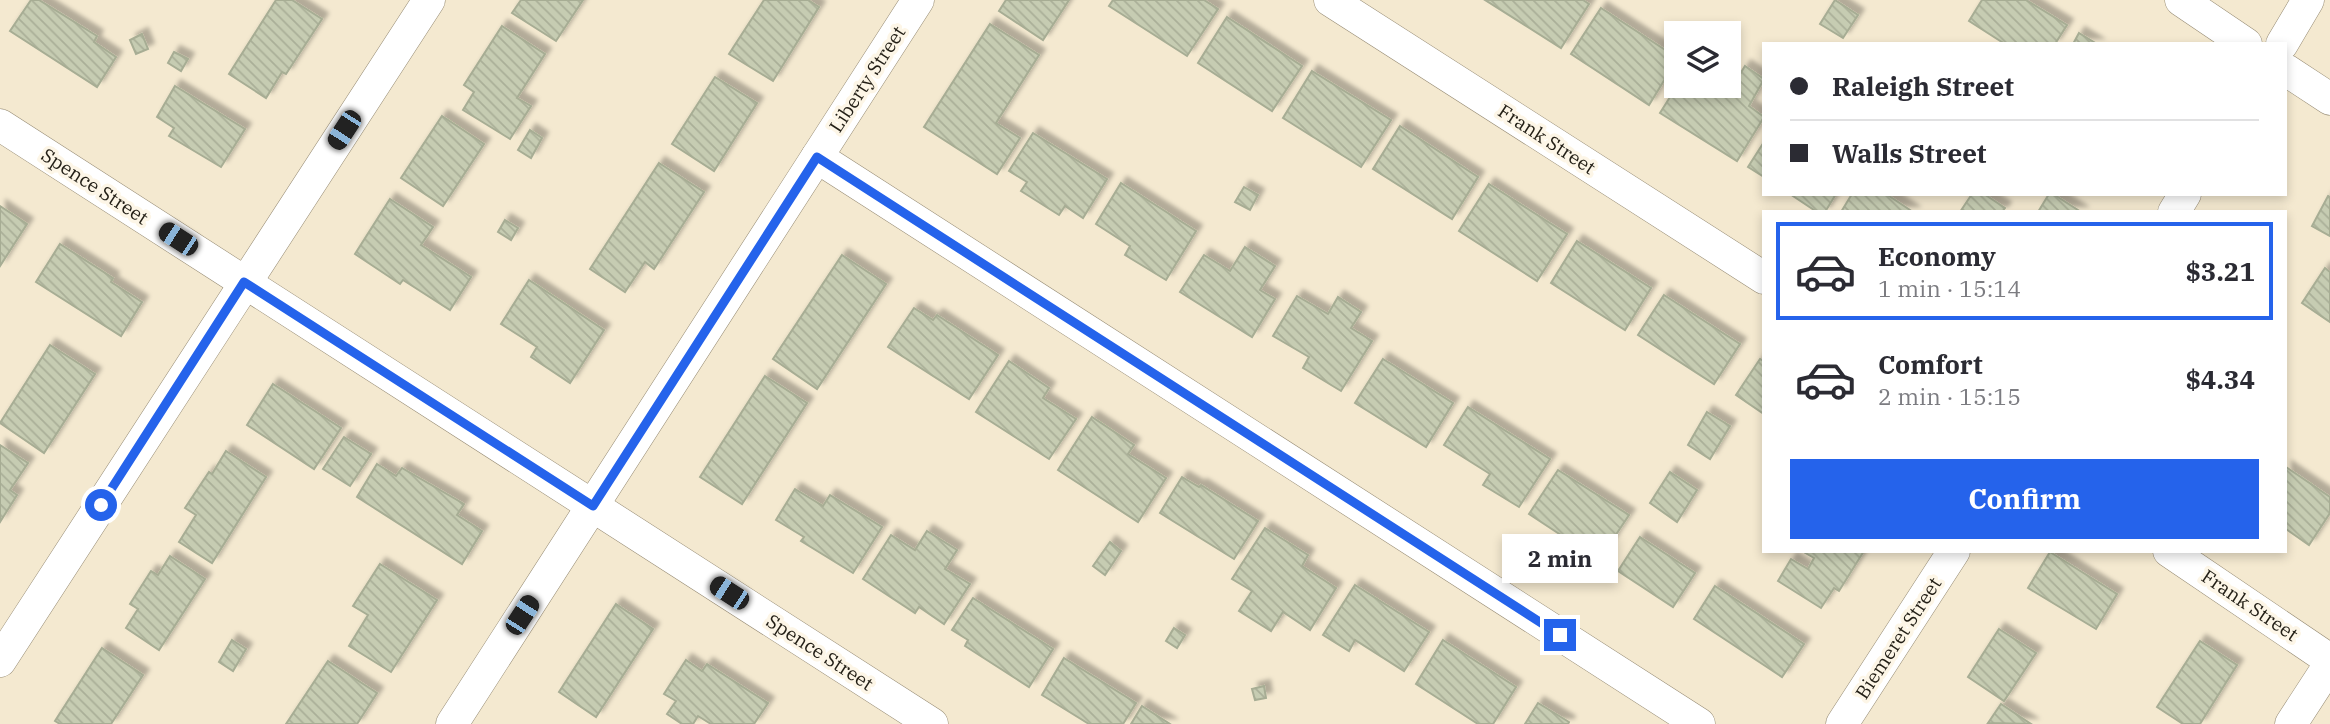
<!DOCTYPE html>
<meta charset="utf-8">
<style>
body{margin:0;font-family:"IBM Plex Serif",serif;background:#f7f7f7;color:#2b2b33;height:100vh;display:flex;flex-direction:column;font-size:26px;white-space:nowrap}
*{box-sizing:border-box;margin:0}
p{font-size:23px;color:#7c7c81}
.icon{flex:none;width:38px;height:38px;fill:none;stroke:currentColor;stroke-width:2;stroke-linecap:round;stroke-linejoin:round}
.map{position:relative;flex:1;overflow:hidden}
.panel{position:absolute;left:1762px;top:210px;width:525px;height:343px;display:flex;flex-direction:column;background:#fff;border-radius:0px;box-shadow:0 4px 10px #0003}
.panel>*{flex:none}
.guide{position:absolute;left:1762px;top:42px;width:525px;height:154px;border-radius:0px;box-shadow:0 4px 10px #0003;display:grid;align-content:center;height:154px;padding:0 28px;background:#fff}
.buttons{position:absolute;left:1664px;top:21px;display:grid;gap:14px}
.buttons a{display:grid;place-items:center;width:77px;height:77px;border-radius:0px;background:#fff;box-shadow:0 4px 10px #0003;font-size:35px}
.end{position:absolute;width:32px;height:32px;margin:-16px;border:9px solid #2563eb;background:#fff;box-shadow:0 0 0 4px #fff}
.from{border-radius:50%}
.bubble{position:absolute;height:49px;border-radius:0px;background:#fff;box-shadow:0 4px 10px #0003;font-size:23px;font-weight:700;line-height:49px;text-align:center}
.car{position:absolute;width:21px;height:42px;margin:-21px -10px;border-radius:9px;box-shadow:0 0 5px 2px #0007;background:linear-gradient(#222 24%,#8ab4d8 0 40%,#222 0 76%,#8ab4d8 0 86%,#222 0)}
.guide b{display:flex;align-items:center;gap:24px;height:66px;font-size:26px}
.guide b+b{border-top:2px solid #e1e1e2}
.guide i{width:18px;height:18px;background:#2b2b33}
ul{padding:12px 0 0;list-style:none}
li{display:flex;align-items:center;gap:21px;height:98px;margin:0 14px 10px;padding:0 14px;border:4px solid transparent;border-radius:0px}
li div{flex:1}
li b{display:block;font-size:26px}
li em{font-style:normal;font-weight:700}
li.on{border-color:#2563eb}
li>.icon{width:63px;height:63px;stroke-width:1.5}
.primary-button{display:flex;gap:14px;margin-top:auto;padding:14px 28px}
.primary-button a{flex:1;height:80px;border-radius:0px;background:#2563eb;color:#fff;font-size:28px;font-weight:700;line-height:80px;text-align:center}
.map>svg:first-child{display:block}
</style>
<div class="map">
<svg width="2330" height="724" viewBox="0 0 2330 724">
<defs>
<pattern id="building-back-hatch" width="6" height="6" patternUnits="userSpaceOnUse" patternTransform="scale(1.75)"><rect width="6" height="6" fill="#c6ccb2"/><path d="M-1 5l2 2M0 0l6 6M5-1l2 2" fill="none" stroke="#aaaf98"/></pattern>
<filter id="shadow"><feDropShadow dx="6" dy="-6" stdDeviation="2" flood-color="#0004"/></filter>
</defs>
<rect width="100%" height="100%" fill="#f4e9d0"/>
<g fill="url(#building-back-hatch)" stroke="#a7ad94" stroke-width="2" filter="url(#shadow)">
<path d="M 31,0 L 39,0 L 97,36 L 94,42 L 116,57 L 97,87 L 10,31 Z"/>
<path d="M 276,0 L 292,0 L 322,19 L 286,74 L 282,72 L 266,98 L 229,74 Z"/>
<path d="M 521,0 L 583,0 L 556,41 L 512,13 Z"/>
<path d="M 764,0 L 808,0 L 819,7 L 773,81 L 729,54 Z"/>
<path d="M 1006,0 L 1069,0 L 1043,40 L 999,11 Z"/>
<path d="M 1113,0 L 1204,0 L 1218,9 L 1187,56 L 1109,6 Z"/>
<path d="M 1485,0 L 1583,0 L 1589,4 L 1561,48 Z"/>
<path d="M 1835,0 L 1858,15 L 1843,38 L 1820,24 Z"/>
<path d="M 1982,0 L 2026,0 L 2067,25 L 2055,44 L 2005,44 L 1969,21 Z"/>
<path d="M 1601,8 L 1676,57 L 1676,61 L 1649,105 L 1571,54 Z"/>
<path d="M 1227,17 L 1302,66 L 1272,111 L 1198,63 Z"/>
<path d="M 990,24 L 1039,55 L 996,123 L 1020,138 L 997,174 L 924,127 Z"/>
<path d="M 502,26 L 545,54 L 517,98 L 531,106 L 510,139 L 463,110 L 474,92 L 464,85 Z"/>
<path d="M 2079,33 L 2097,44 L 2073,44 Z"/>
<path d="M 142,34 L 148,49 L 136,54 L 130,40 Z"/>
<path d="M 174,52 L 188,59 L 181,71 L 168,63 Z"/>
<path d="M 1745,66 L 1764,79 L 1749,106 L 1764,117 L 1737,161 L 1660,113 L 1677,86 L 1720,86 L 1729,92 Z"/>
<path d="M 1312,71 L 1391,120 L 1361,167 L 1283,118 Z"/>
<path d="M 715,77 L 757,103 L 714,171 L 672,144 Z"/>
<path d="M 175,86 L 245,129 L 221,167 L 169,136 L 174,128 L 157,117 Z"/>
<path d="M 442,116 L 484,144 L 443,206 L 401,178 Z"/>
<path d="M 1400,126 L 1478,177 L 1452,219 L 1373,169 Z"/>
<path d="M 530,130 L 542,138 L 531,158 L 518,150 Z"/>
<path d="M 1033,133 L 1107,179 L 1083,218 L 1065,206 L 1059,215 L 1021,191 L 1027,182 L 1009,171 Z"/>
<path d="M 1764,142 L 1764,177 L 1748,167 Z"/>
<path d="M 659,163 L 704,192 L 654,269 L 645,262 L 625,292 L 590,269 Z"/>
<path d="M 1121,183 L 1196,231 L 1166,280 L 1125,255 L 1130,246 L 1096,224 Z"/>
<path d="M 1489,184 L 1567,234 L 1537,281 L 1459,231 Z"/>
<path d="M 1244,187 L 1258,195 L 1250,210 L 1235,202 Z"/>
<path d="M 1790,194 L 1836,194 L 1825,212 L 1817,212 Z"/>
<path d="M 1852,194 L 1886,194 L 1913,212 L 1841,212 Z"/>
<path d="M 1972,194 L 1984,194 L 2005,208 L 2002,212 L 1960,212 Z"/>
<path d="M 2049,194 L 2053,194 L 2081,212 L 2038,212 Z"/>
<path d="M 2328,196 L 2330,197 L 2330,236 L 2312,226 Z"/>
<path d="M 390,199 L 433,227 L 421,245 L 471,277 L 450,310 L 403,280 L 400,284 L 355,254 Z"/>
<path d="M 0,206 L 27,224 L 0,266 Z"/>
<path d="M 505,220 L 518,228 L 511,240 L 498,232 Z"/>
<path d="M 1577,241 L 1651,288 L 1625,330 L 1551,283 Z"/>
<path d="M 60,244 L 113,278 L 111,282 L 142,302 L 121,336 L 36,282 Z"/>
<path d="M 1245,247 L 1275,266 L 1260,290 L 1275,299 L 1252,337 L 1180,292 L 1204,255 L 1230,271 Z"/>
<path d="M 842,255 L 886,284 L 817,389 L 773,359 Z"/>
<path d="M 2325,268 L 2330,272 L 2330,322 L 2302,303 Z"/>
<path d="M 529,280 L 604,330 L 570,383 L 531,357 L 537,347 L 501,324 Z"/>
<path d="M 1664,295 L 1740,344 L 1714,384 L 1638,335 Z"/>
<path d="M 1297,296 L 1328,314 L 1338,297 L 1361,312 L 1351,328 L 1372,341 L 1341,391 L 1303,368 L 1309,357 L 1273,336 Z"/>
<path d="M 914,308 L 933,320 L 937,315 L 998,355 L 969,399 L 888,347 Z"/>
<path d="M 50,345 L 95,374 L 44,453 L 0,423 Z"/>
<path d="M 1383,359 L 1453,403 L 1426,447 L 1355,403 Z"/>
<path d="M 1760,359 L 1764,361 L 1764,414 L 1736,395 Z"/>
<path d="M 1009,361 L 1049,388 L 1043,398 L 1076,419 L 1049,459 L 976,412 Z"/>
<path d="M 765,376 L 807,403 L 742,504 L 700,477 Z"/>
<path d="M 273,384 L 341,428 L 314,469 L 247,425 Z"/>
<path d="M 1468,407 L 1550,459 L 1519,507 L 1483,485 L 1490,474 L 1444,445 Z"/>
<path d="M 1707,412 L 1730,426 L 1710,459 L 1688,445 Z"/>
<path d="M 1092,417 L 1134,445 L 1128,454 L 1166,478 L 1138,522 L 1058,470 Z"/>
<path d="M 344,437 L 371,454 L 350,486 L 323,469 Z"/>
<path d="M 0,445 L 28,463 L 10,490 L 17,495 L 0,522 Z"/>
<path d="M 226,451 L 266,477 L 212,563 L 179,542 L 196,515 L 185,508 L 209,472 L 212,474 Z"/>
<path d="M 377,464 L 396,476 L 402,468 L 464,504 L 457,515 L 482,531 L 462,564 L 357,497 Z"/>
<path d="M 2286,467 L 2330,497 L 2330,513 L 2309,545 L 2286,529 Z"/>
<path d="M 1558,470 L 1629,515 L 1599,560 L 1529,514 Z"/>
<path d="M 1670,472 L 1697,490 L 1677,522 L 1650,503 Z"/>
<path d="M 1182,477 L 1199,487 L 1201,485 L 1258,521 L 1234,559 L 1160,513 Z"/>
<path d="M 795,489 L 823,506 L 830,495 L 882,527 L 853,573 L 801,541 L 804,537 L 776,520 Z"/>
<path d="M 1265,528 L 1308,555 L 1302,566 L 1336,588 L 1310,630 L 1283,612 L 1271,631 L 1239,611 L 1252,591 L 1232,579 Z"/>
<path d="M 927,531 L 957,550 L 945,569 L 970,584 L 944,624 L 919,607 L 915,613 L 863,579 L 891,535 L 915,550 Z"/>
<path d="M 1640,537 L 1695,573 L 1673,607 L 1618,571 Z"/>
<path d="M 1110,542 L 1121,551 L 1105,575 L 1093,566 Z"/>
<path d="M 1802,551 L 1864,551 L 1839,591 L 1834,588 L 1821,608 L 1778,581 L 1791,559 L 1808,569 L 1814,558 Z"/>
<path d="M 2050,552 L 2117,594 L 2096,629 L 2028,588 Z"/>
<path d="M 170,556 L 205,579 L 159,650 L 126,628 L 138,609 L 130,604 L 151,571 L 158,575 Z"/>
<path d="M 380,564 L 437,600 L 391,672 L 349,646 L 368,615 L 353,606 Z"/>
<path d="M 1355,585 L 1429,632 L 1404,671 L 1355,640 L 1349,651 L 1323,635 Z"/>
<path d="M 1715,586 L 1804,644 L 1782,677 L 1694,619 Z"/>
<path d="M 973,598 L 1053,649 L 1029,687 L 965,646 L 968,640 L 952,630 Z"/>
<path d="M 616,604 L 653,629 L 596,717 L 559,692 Z"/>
<path d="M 1174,628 L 1185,635 L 1177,648 L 1166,641 Z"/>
<path d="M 1999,629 L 2036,653 L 2004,701 L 1968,677 Z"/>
<path d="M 232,640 L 246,649 L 233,671 L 219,662 Z"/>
<path d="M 1443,640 L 1516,687 L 1493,724 L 1478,724 L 1416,684 Z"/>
<path d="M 2200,641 L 2237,665 L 2200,724 L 2183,724 L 2157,707 Z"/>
<path d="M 102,648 L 143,675 L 111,724 L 60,724 L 55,721 Z"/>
<path d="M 1064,658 L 1136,703 L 1123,724 L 1089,724 L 1042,695 Z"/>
<path d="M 686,660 L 702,671 L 707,664 L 768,703 L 754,724 L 711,724 L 698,716 L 693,724 L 682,724 L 667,714 L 676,701 L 664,694 Z"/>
<path d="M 328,661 L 377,693 L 357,724 L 286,724 Z"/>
<path d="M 1264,686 L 1266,698 L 1255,700 L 1252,689 Z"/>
<path d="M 1538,703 L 1569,722 L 1568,724 L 1525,724 Z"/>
<path d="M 2001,704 L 2031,724 L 1988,723 Z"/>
<path d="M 1142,706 L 1170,724 L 1131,724 Z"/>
</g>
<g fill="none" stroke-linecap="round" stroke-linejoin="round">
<g stroke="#968b74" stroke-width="33">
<g id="street">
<path d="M 1330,0 L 1764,278"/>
<path d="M 2181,0 L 2246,44"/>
<path d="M 2282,44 L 2308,0"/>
<path d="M 2286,70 L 2330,99"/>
<path d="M 0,125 L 932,724"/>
<path d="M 817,157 L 1699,724"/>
<path d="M 2174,212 L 2185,194"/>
<path d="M 2169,551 L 2330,660"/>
<path d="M 0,661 L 429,0"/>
<path d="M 452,724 L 918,0"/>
<path d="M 1842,724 L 1954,551"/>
<path d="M 2291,724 L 2330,664"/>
</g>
</g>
<use href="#street" stroke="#fff" stroke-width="32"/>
</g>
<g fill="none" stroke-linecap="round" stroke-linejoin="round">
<path stroke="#2563eb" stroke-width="9" d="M 101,505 L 244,282 L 593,506 L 817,157 L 1560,635"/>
</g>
<g text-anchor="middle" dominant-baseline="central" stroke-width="7" stroke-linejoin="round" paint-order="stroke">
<g font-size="19" fill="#221e15" stroke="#fdf6e7">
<text transform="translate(867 79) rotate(-57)">Liberty Street</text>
<text transform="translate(1547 139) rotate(33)">Frank Street</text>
<text transform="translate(95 186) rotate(33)">Spence Street</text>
<text transform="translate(2250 605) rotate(34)">Frank Street</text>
<text transform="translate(1898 638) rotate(-57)">Biemeret Street</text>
<text transform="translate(820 652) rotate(33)">Spence Street</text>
</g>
</g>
</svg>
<div class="buttons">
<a><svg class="icon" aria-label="layers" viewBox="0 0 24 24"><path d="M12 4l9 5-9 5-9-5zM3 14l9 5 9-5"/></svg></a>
</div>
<i class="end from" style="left:101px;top:505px"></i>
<i class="end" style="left:1560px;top:635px"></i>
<div class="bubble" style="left:1502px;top:534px;width:116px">2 min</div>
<i class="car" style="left:344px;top:130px;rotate:213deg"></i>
<i class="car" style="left:178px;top:239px;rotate:303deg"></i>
<i class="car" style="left:729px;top:593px;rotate:303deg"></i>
<i class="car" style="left:522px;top:615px;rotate:33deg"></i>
<div class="guide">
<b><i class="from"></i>Raleigh Street</b>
<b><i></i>Walls Street</b>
</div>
<section class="panel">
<ul>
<li class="on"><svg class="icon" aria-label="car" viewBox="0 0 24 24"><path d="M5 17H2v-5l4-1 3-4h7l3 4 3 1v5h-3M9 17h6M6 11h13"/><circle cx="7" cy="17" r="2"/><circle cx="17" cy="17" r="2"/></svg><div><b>Economy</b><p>1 min · 15:14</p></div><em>$3.21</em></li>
<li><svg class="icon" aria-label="car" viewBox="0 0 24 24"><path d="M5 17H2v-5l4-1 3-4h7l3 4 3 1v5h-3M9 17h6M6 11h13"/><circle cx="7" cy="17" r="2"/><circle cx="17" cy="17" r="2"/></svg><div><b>Comfort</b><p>2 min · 15:15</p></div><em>$4.34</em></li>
</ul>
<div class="primary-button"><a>Confirm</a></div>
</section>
</div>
